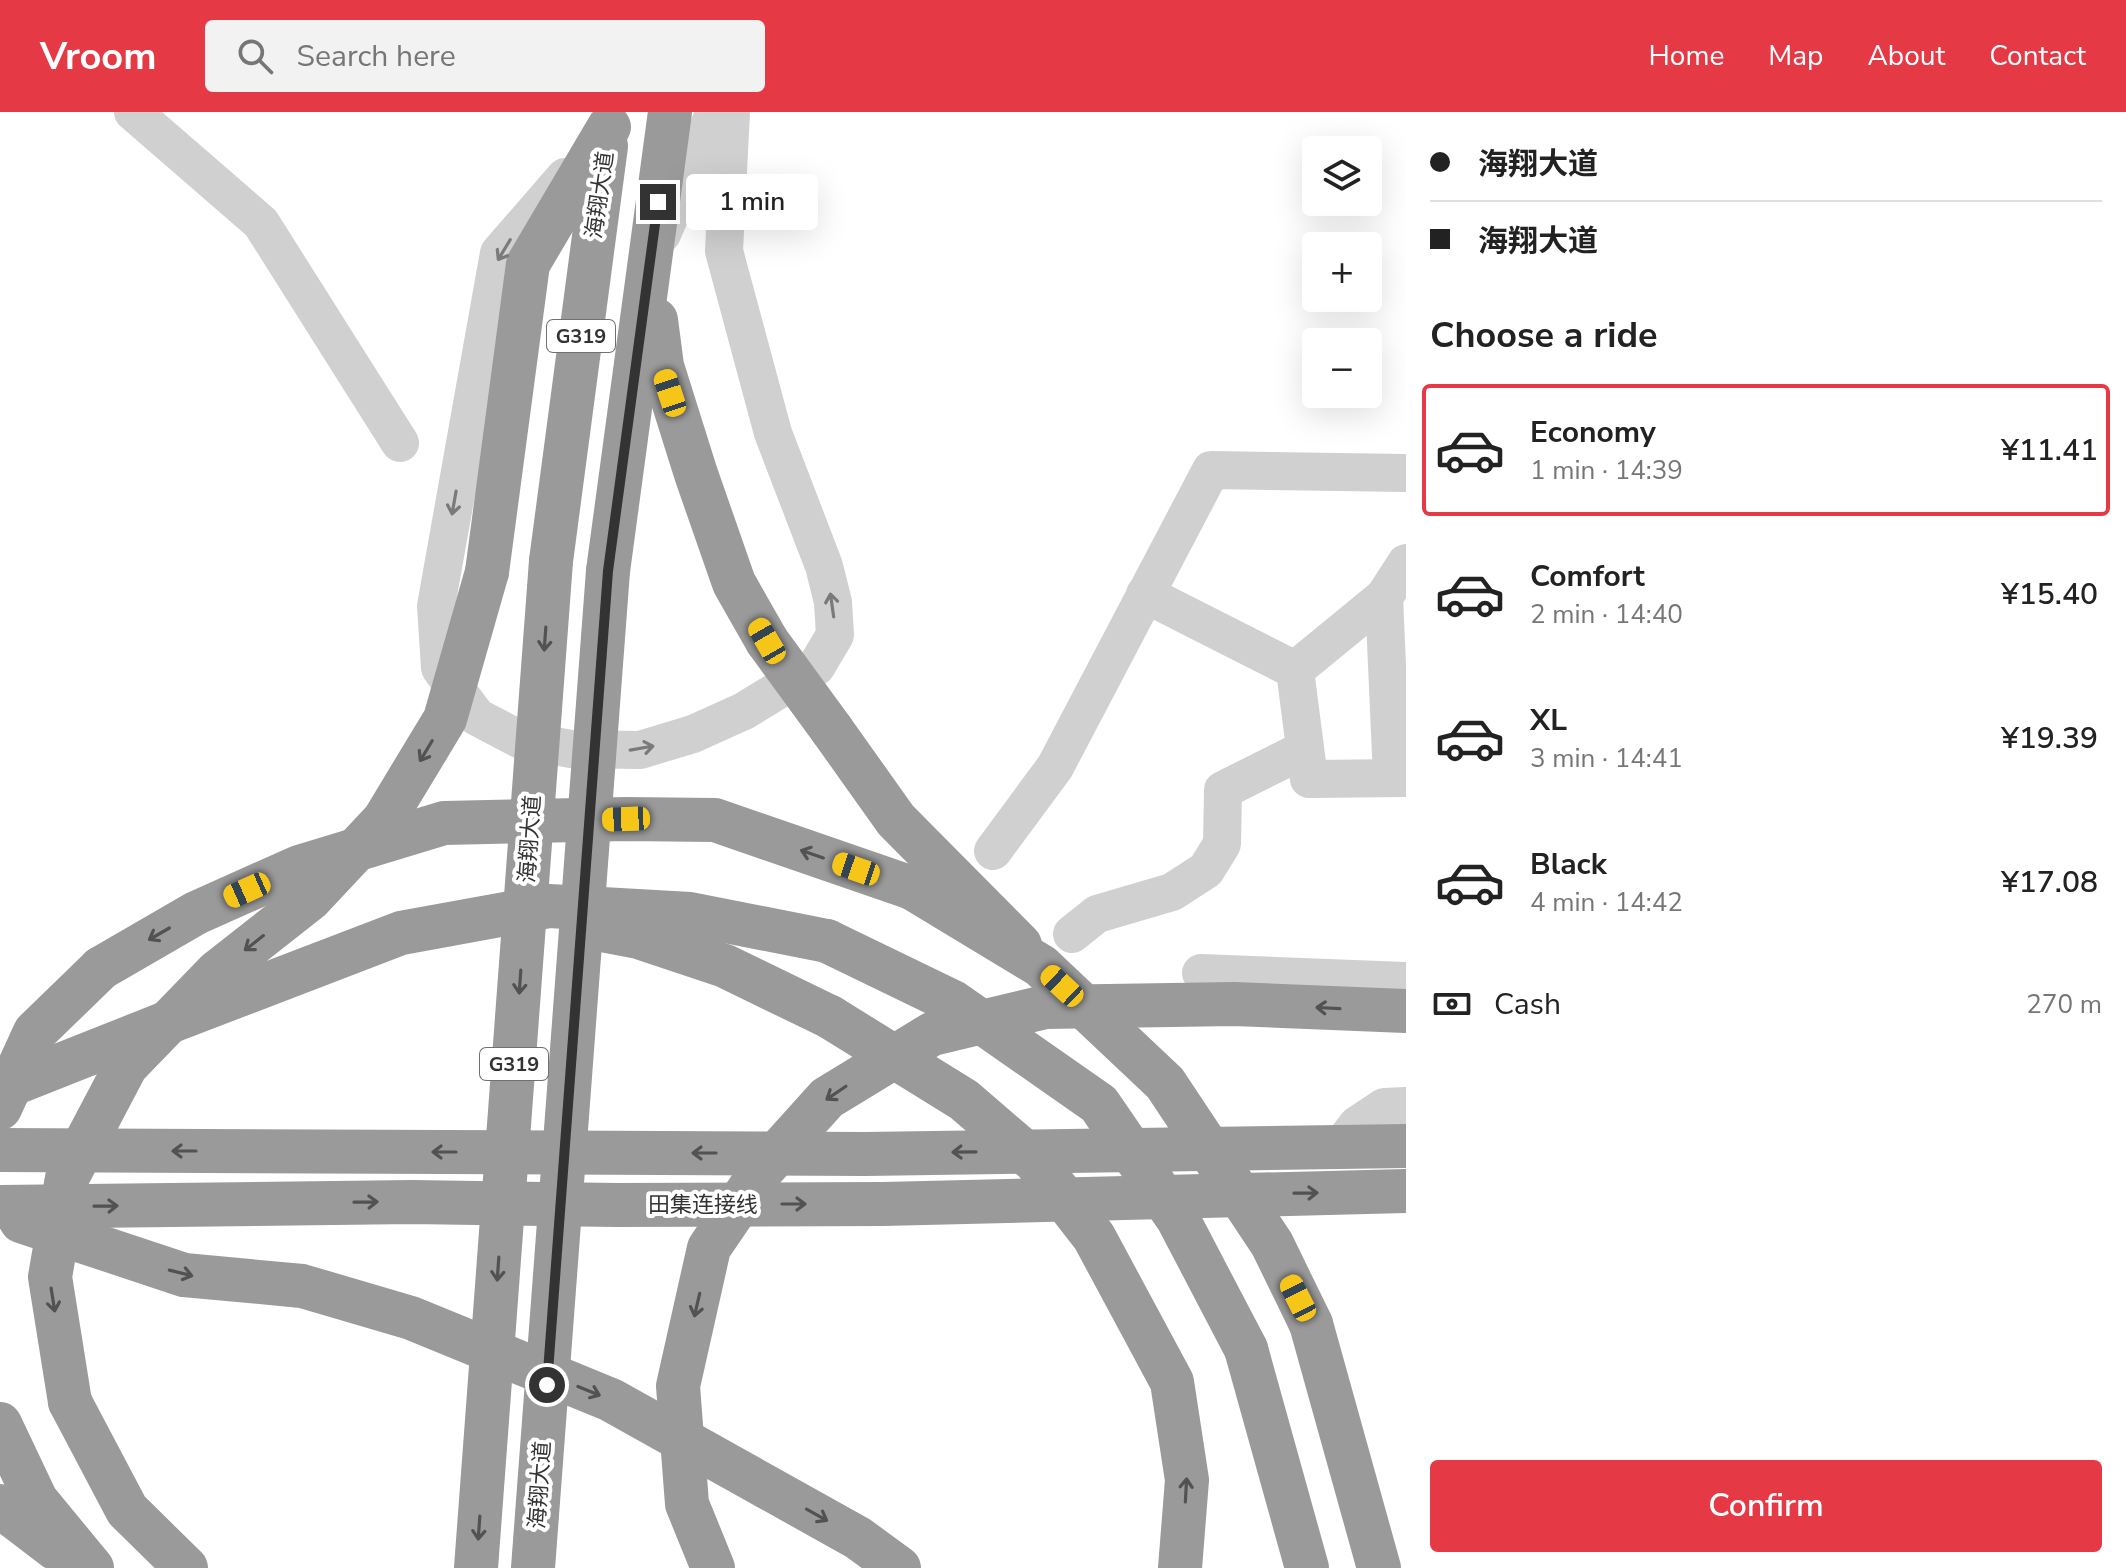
<!DOCTYPE html>
<meta charset="utf-8">
<style>
body{margin:0;font-family:"Nunito Sans","Noto Sans SC",sans-serif;background:#f2f2f2;color:#222;height:100vh;display:flex;flex-direction:column;font-size:30px;white-space:nowrap}
*{box-sizing:border-box;margin:0}
p{font-size:26px;color:#767676}
.icon{flex:none;width:44px;height:44px;fill:none;stroke:currentColor;stroke-width:2;stroke-linecap:round;stroke-linejoin:round}
.map{position:relative;flex:1;overflow:hidden}
.details{display:flex;flex-direction:column;background:#fff;width:720px}
.details>*{flex:none}
.guide{display:grid;align-content:center;height:176px;padding:0 24px;background:#fff}
.controls{position:absolute;left:1302px;top:24px;display:grid;gap:16px}
.controls a{display:grid;place-items:center;width:80px;height:80px;border-radius:8px;background:#fff;box-shadow:0 8px 32px #0002;font-size:40px}
.end{position:absolute;width:36px;height:36px;margin:-18px;border:10px solid #333;background:#fff;box-shadow:0 0 0 4px #fff}
.from{border-radius:50%}
.bubble{position:absolute;height:56px;border-radius:8px;background:#fff;box-shadow:0 8px 32px #0002;font-size:26px;font-weight:600;line-height:56px;text-align:center}
.car{position:absolute;width:24px;height:48px;margin:-24px -12px;border-radius:10px;box-shadow:0 0 6px 2px #0007;background:linear-gradient(#f5c518 24%,#345 0 40%,#f5c518 0 76%,#345 0 86%,#f5c518 0)}
.guide b{display:flex;align-items:center;gap:28px;height:76px;font-size:30px}
.guide b+b{border-top:2px solid #e0e0e0}
.guide i{width:20px;height:20px;background:#222}
ul{padding:0;list-style:none}
li{display:flex;align-items:center;gap:24px;height:132px;margin:0 16px 12px;padding:0 8px;border:4px solid transparent;border-radius:8px}
li div{flex:1}
li b{display:block;font-size:30px}
li em{font-style:normal;font-weight:600}
li.current{border-color:#e63946}
li>.icon{width:72px;height:72px;stroke-width:1.5}
h2{padding:0 24px;font-size:36px;line-height:96px}
.pay{display:flex;align-items:center;gap:20px;height:88px;padding:0 24px;font-size:30px}
.pay p{margin-inline-start:auto}
.button{display:flex;gap:16px;margin-top:auto;padding:16px 24px}
.button a{flex:1;height:92px;border-radius:8px;background:#e63946;color:#fff;font-size:32px;font-weight:600;line-height:92px;text-align:center}
header{display:flex;align-items:center;gap:48px;box-sizing:border-box;height:112px;padding:0 40px;background:#e63946;color:#fff}
header strong{font-size:38px}
nav{display:flex;gap:44px;margin-inline-start:auto;font-size:28px}
.search{width:560px;height:72px;background:#f2f2f2;display:flex;align-items:center;gap:20px;box-sizing:border-box;padding:0 28px;border-radius:8px;color:#767676;font-size:30px}
main{display:flex;flex:1;min-height:0}
.map>svg:first-child{display:block}
</style>
<header>
<strong>Vroom</strong>
<div class="search"><svg class="icon" aria-label="search" viewBox="0 0 24 24"><circle cx="10" cy="10" r="6"/><path d="M15 15l6 6"/></svg>Search here</div>
<nav><a>Home</a><a>Map</a><a>About</a><a>Contact</a></nav>
</header>
<main>
<div class="map">
<svg width="1406" height="1456" viewBox="0 0 1406 1456">
<rect width="100%" height="100%" fill="#fff"/>
<g fill="none" stroke-linecap="round" stroke-linejoin="round">
<g stroke="#d0d0d0" stroke-width="38">
<path d="M 133,0 L 261,111 L 400,331"/>
<path d="M 565,65 L 499,141 L 436,494 L 440,556 L 477,605 L 521,628 L 571,637 L 640,638 L 693,622 L 744,599 L 816,555 L 835,523 L 833,490 L 824,454 L 773,321 L 724,139 L 731,0"/>
<path d="M 662,122 L 715,0"/>
<path d="M 1145,482 L 1295,558 L 1309,667 L 1406,666"/>
<path d="M 1295,558 L 1384,485"/>
<path d="M 1392,666 L 1384,485 L 1406,451"/>
<path d="M 993,739 L 1055,655 L 1211,358 L 1406,361"/>
<path d="M 1072,822 L 1097,802 L 1172,780 L 1206,758 L 1222,732 L 1223,678 L 1305,637"/>
<path d="M 1201,861 L 1406,869"/>
<path d="M 1340,1035 L 1357,1013 L 1384,995 L 1406,994"/>
</g>
<g stroke="#9a9a9a" stroke-width="44">
<path d="M 656,208 L 662,254 L 696,362 L 734,471 L 767,529"/>
<path d="M 551,449 L 606,34"/>
<path d="M 608,459 L 670,0"/>
<path d="M 487,460 L 528,152 L 609,15"/>
<path d="M 832,618 L 896,708 L 1020,833"/>
<path d="M 596,817 L 638,825 L 725,854 L 830,905"/>
<path d="M 101,856 L 196,801 L 299,755 L 444,711 L 626,707 L 715,708 L 912,776"/>
<path d="M 0,977 L 174,908 L 401,821 L 549,794 L 690,802 L 827,829"/>
<path d="M 0,1038 L 865,1042 L 1406,1034"/>
<path d="M 0,1095 L 412,1090 L 617,1093 L 883,1092 L 1406,1079"/>
<path d="M 21,1109 L 184,1163 L 302,1174 L 411,1206 L 611,1288 L 858,1426 L 899,1456"/>
<path d="M 1311,1212 L 1379,1456"/>
<path d="M 1246,1237 L 1307,1456"/>
<path d="M 70,1290 L 127,1398 L 186,1456"/>
<path d="M 0,1312 L 36,1388 L 92,1456"/>
<path d="M 0,1394 L 55,1436"/>
</g>
<g stroke="#9a9a9a" stroke-width="44">
<path d="M 767,529 L 832,618"/>
<path d="M 912,776 L 1041,854 L 1165,971 L 1272,1132 L 1311,1212"/>
<path d="M 827,829 L 953,890 L 1099,992 L 1178,1107 L 1246,1237"/>
<path d="M 830,905 L 964,988 L 1035,1049 L 1094,1125 L 1172,1270 L 1187,1368 L 1180,1456"/>
<path d="M 0,996 L 35,920 L 101,856"/>
<path d="M 70,1290 L 50,1165 L 67,1066 L 126,954 L 217,860 L 310,787 L 384,708 L 445,607 L 487,460"/>
<path d="M 476,1456 L 551,449"/>
<path d="M 533,1456 L 608,459"/>
<path d="M 713,1456 L 687,1392 L 678,1274 L 709,1136 L 762,1058 L 827,986 L 932,922 L 1045,895 L 1234,892 L 1406,899"/>
</g>
</g>
<defs><path id="oneway-shaft" d="M-6 0H5M1.5-3L5.5 0L1.5 3" fill="none" stroke-width="1.6" stroke-linecap="round" stroke-linejoin="round" transform="scale(2)"/></defs>
<g stroke="#7a7a7a">
<use href="#oneway-shaft" transform="translate(504 138) rotate(121)"/>
<use href="#oneway-shaft" transform="translate(454 391) rotate(100)"/>
<use href="#oneway-shaft" transform="translate(832 493) rotate(-98)"/>
<use href="#oneway-shaft" transform="translate(642 636) rotate(-10)"/>
</g>
<g stroke="#525252">
<use href="#oneway-shaft" transform="translate(545 527) rotate(94)"/>
<use href="#oneway-shaft" transform="translate(426 639) rotate(121)"/>
<use href="#oneway-shaft" transform="translate(812 742) rotate(-161)"/>
<use href="#oneway-shaft" transform="translate(159 822) rotate(150)"/>
<use href="#oneway-shaft" transform="translate(254 831) rotate(142)"/>
<use href="#oneway-shaft" transform="translate(520 870) rotate(94)"/>
<use href="#oneway-shaft" transform="translate(1328 896) rotate(-177)"/>
<use href="#oneway-shaft" transform="translate(836 981) rotate(146)"/>
<use href="#oneway-shaft" transform="translate(184 1039) rotate(-180)"/>
<use href="#oneway-shaft" transform="translate(444 1040) rotate(-180)"/>
<use href="#oneway-shaft" transform="translate(964 1040) rotate(179)"/>
<use href="#oneway-shaft" transform="translate(704 1041) rotate(-180)"/>
<use href="#oneway-shaft" transform="translate(1306 1081) rotate(-1)"/>
<use href="#oneway-shaft" transform="translate(366 1090) rotate(-1)"/>
<use href="#oneway-shaft" transform="translate(794 1092)"/>
<use href="#oneway-shaft" transform="translate(106 1094) rotate(-1)"/>
<use href="#oneway-shaft" transform="translate(498 1157) rotate(94)"/>
<use href="#oneway-shaft" transform="translate(181 1161) rotate(14)"/>
<use href="#oneway-shaft" transform="translate(53 1188) rotate(81)"/>
<use href="#oneway-shaft" transform="translate(697 1193) rotate(103)"/>
<use href="#oneway-shaft" transform="translate(589 1279) rotate(22)"/>
<use href="#oneway-shaft" transform="translate(1186 1378) rotate(-87)"/>
<use href="#oneway-shaft" transform="translate(817 1403) rotate(29)"/>
<use href="#oneway-shaft" transform="translate(479 1416) rotate(94)"/>
</g>
<g fill="none" stroke-linecap="round" stroke-linejoin="round">
<path stroke="#333" stroke-width="10" d="M 547,1273 L 608,459 L 658,90"/>
</g>
<g text-anchor="middle" dominant-baseline="central" stroke-width="8" stroke-linejoin="round" paint-order="stroke">
<g fill="#fff" stroke="#707070" stroke-width="2">
<rect x="547" y="208" width="68" height="32" rx="6"/>
<rect x="480" y="936" width="68" height="32" rx="6"/>
</g>
<g font-size="20" font-weight="bold" fill="#333">
<text x="581" y="224">G319</text>
<text x="514" y="952">G319</text>
</g>
<g font-size="22" fill="#333" stroke="#fff">
<text transform="translate(600 83) rotate(-82)">海翔大道</text>
<text transform="translate(530 727) rotate(-86)">海翔大道</text>
<text x="703" y="1093">田集连接线</text>
<text transform="translate(540 1373) rotate(-86)">海翔大道</text>
</g>
</g>
</svg>
<div class="controls">
<a><svg class="icon" aria-label="layers" viewBox="0 0 24 24"><path d="M12 4l9 5-9 5-9-5zM3 14l9 5 9-5"/></svg></a>
<a>+</a>
<a>−</a>
</div>
<i class="end from" style="left:547px;top:1273px"></i>
<i class="end" style="left:658px;top:90px"></i>
<div class="bubble" style="left:686px;top:62px;width:132px">1 min</div>
<i class="car" style="left:670px;top:281px;rotate:342deg"></i>
<i class="car" style="left:767px;top:529px;rotate:330deg"></i>
<i class="car" style="left:626px;top:707px;rotate:268deg"></i>
<i class="car" style="left:856px;top:757px;rotate:289deg"></i>
<i class="car" style="left:247px;top:778px;rotate:246deg"></i>
<i class="car" style="left:1062px;top:874px;rotate:313deg"></i>
<i class="car" style="left:1298px;top:1186px;rotate:333deg"></i>
</div>
<section class="details">
<div class="guide">
<b><i class="from"></i>海翔大道</b>
<b><i></i>海翔大道</b>
</div>
<h2>Choose a ride</h2>
<ul>
<li class="current"><svg class="icon" aria-label="car" viewBox="0 0 24 24"><path d="M5 17H2v-5l4-1 3-4h7l3 4 3 1v5h-3M9 17h6M6 11h13"/><circle cx="7" cy="17" r="2"/><circle cx="17" cy="17" r="2"/></svg><div><b>Economy</b><p>1 min · 14:39</p></div><em>¥11.41</em></li>
<li><svg class="icon" aria-label="car" viewBox="0 0 24 24"><path d="M5 17H2v-5l4-1 3-4h7l3 4 3 1v5h-3M9 17h6M6 11h13"/><circle cx="7" cy="17" r="2"/><circle cx="17" cy="17" r="2"/></svg><div><b>Comfort</b><p>2 min · 14:40</p></div><em>¥15.40</em></li>
<li><svg class="icon" aria-label="car" viewBox="0 0 24 24"><path d="M5 17H2v-5l4-1 3-4h7l3 4 3 1v5h-3M9 17h6M6 11h13"/><circle cx="7" cy="17" r="2"/><circle cx="17" cy="17" r="2"/></svg><div><b>XL</b><p>3 min · 14:41</p></div><em>¥19.39</em></li>
<li><svg class="icon" aria-label="car" viewBox="0 0 24 24"><path d="M5 17H2v-5l4-1 3-4h7l3 4 3 1v5h-3M9 17h6M6 11h13"/><circle cx="7" cy="17" r="2"/><circle cx="17" cy="17" r="2"/></svg><div><b>Black</b><p>4 min · 14:42</p></div><em>¥17.08</em></li>
</ul>
<div class="pay"><svg class="icon" aria-label="cash" viewBox="0 0 24 24"><path d="M3 7h18v10H3z"/><circle cx="12" cy="12" r="2"/></svg>Cash<p>270 m</p></div>
<div class="button"><a>Confirm</a></div>
</section>
</main>
